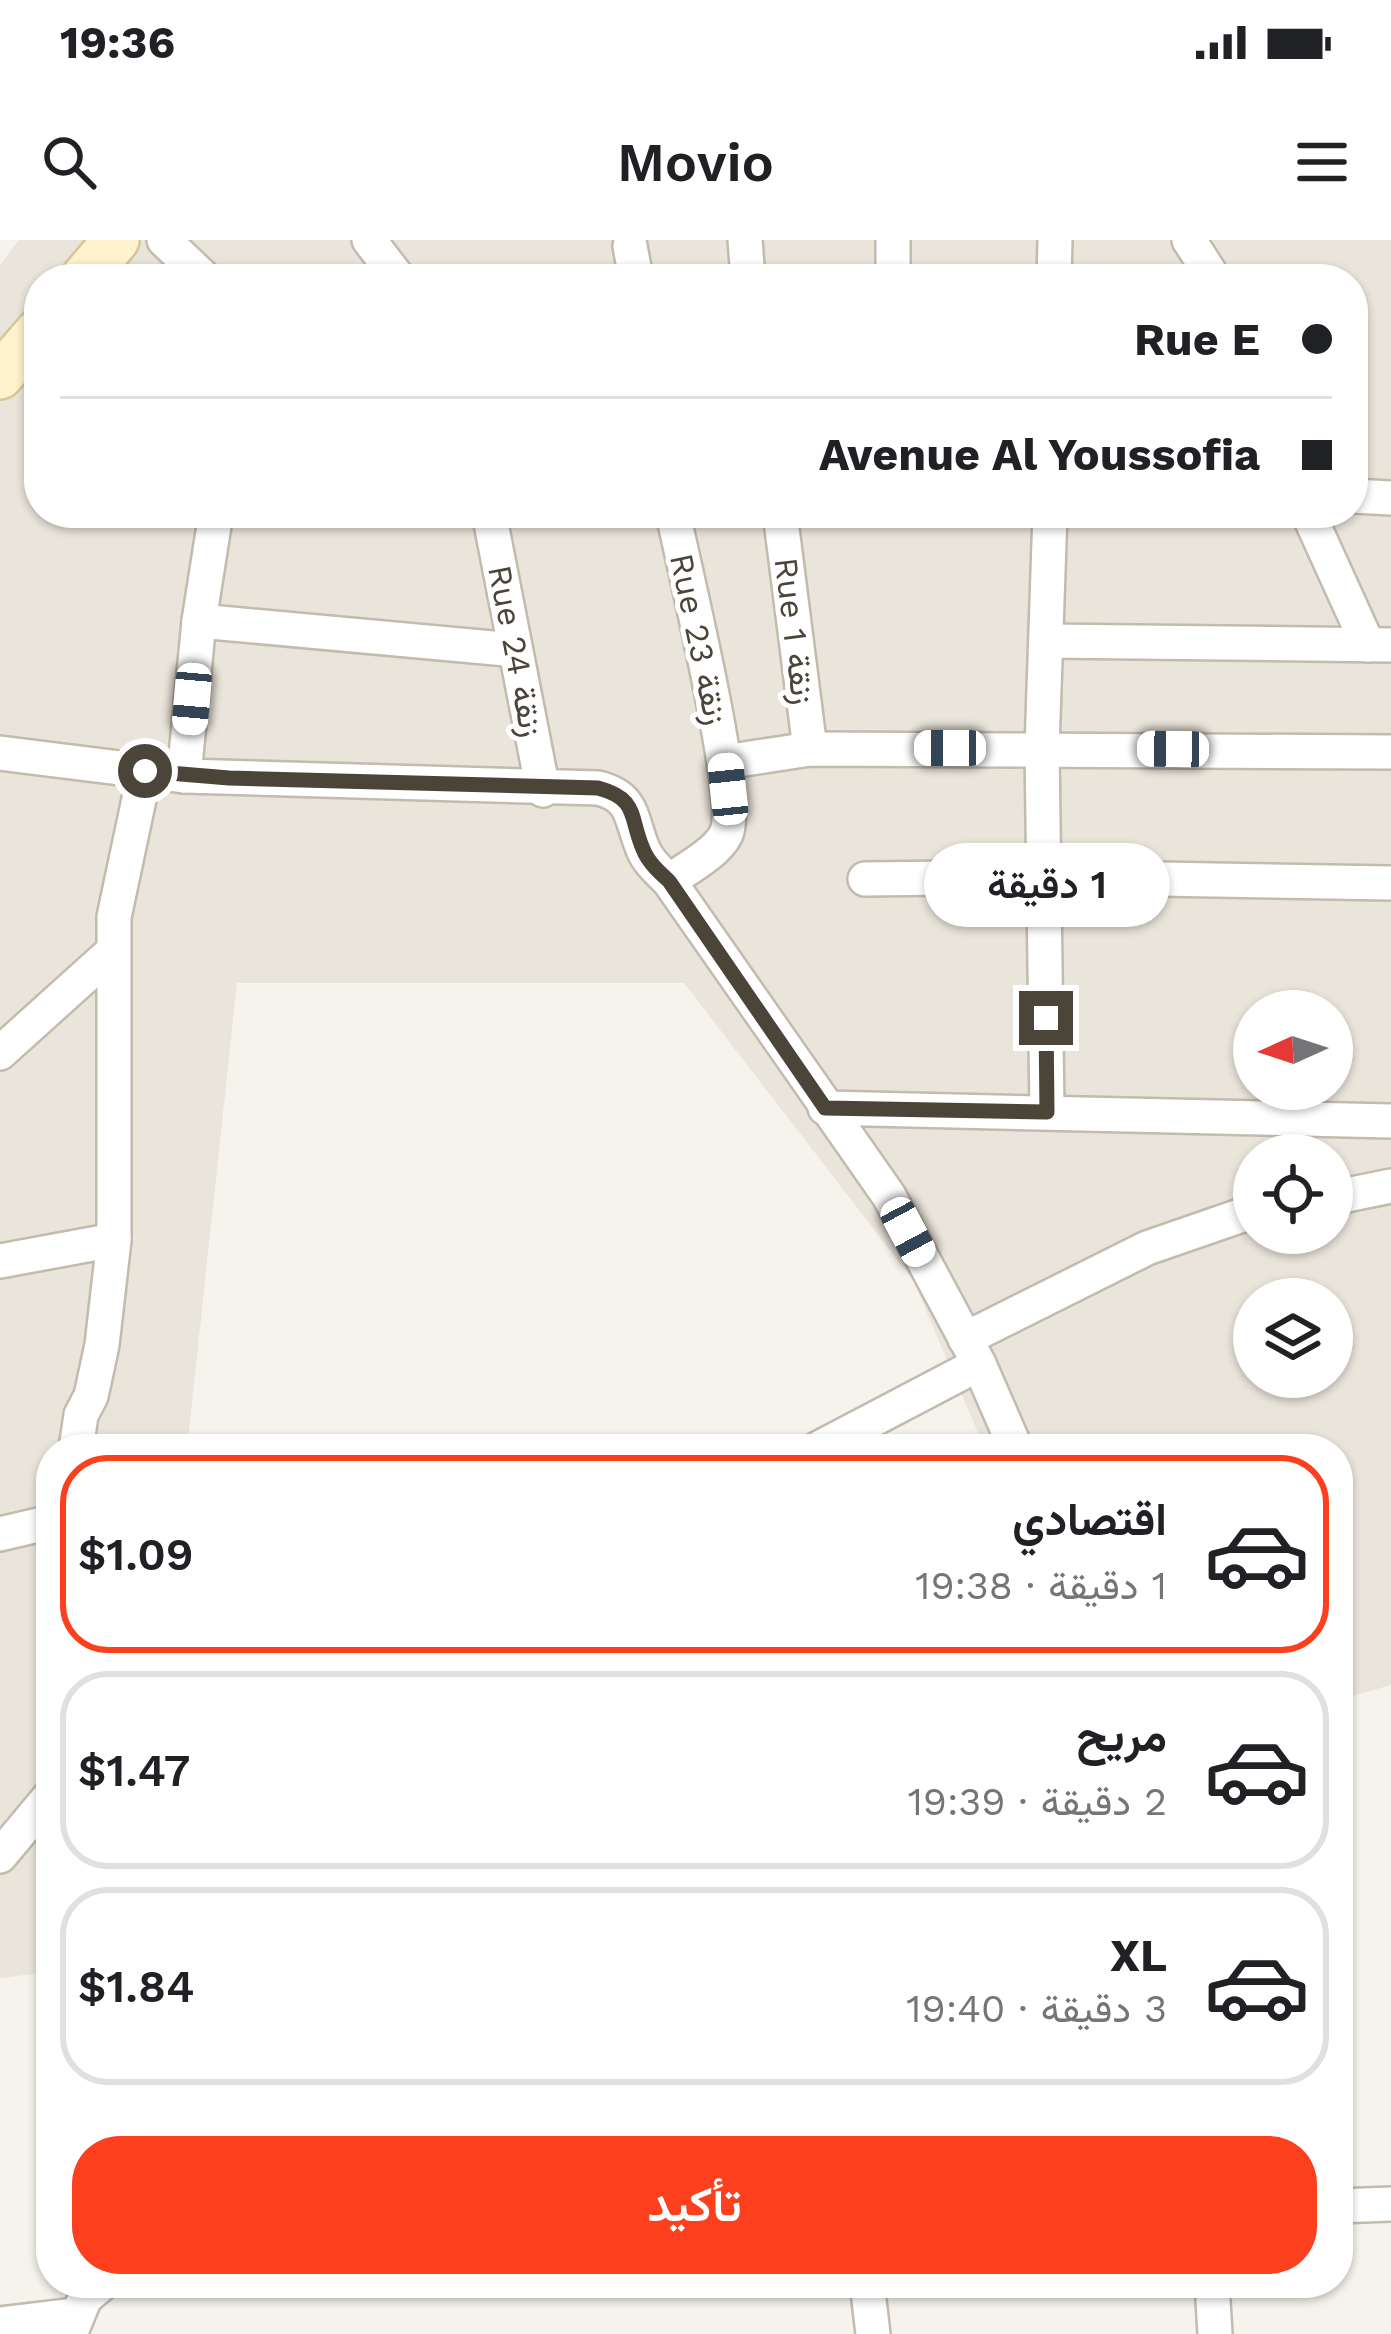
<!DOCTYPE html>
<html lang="ar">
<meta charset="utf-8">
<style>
body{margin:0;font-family:"Work Sans",Vazirmatn,sans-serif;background:#f6f6f6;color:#202124;direction:rtl;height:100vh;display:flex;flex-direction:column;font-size:45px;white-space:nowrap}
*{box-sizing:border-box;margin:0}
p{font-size:39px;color:#757577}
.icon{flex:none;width:66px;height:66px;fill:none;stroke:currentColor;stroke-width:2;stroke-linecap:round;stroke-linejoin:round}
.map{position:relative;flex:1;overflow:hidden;direction:ltr}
.sheet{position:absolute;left:36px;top:1194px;width:1317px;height:864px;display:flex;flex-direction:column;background:#fff;border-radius:48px;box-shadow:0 3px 9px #0004;direction:rtl}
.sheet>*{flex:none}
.guide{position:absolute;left:24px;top:24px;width:1344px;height:264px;border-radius:48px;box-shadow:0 3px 9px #0004;direction:rtl;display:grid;align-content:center;height:264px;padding:0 36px;background:#fff}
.needle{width:78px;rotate:267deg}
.controls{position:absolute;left:1233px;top:750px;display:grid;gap:24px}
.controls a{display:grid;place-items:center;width:120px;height:120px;border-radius:50%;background:#fff;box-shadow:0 3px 9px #0004;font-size:60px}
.end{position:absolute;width:54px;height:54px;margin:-27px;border:15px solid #4b4439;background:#fff;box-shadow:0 0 0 6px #fff}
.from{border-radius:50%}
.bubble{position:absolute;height:84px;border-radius:42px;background:#fff;box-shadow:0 3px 9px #0004;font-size:39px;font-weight:600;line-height:84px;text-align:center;direction:rtl}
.car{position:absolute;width:36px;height:72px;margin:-36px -18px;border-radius:15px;box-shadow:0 0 9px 3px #0007;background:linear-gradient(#fff 24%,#345 0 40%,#fff 0 76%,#345 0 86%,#fff 0)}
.guide b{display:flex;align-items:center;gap:42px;height:114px;font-size:45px}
.guide b+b{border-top:3px solid #e0e0e0}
.guide i{width:30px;height:30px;background:#202124}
ul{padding:21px 0 0;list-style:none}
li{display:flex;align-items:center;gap:36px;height:198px;margin:0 24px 18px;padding:0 12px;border:6px solid #e0e0e0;border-radius:48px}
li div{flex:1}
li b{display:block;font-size:45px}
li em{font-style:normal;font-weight:600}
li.current{border-color:#fc3f1d}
li>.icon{width:108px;height:108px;stroke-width:1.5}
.primary-button{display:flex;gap:24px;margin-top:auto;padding:24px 36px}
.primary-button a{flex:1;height:138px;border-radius:48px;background:#fc3f1d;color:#fff;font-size:48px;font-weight:600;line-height:138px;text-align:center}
.status{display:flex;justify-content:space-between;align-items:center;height:84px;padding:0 60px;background:#fff;direction:ltr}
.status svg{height:33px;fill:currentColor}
header{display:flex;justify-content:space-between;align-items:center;height:156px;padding:0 36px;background:#fff;font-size:54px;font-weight:600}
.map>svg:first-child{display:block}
</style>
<div class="status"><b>19:36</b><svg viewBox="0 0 49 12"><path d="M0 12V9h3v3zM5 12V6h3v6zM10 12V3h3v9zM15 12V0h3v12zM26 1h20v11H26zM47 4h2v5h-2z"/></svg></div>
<header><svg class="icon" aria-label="menu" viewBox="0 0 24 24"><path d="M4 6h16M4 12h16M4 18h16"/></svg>Movio<svg class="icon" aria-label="search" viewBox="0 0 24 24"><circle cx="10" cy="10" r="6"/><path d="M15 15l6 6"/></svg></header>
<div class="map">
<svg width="1391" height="2094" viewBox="0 0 1391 2094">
<rect width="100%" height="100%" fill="#f6f3ec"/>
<path fill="#eae5da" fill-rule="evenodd" d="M 19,0 L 1391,0 L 1391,1445 L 1338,1460 L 1338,1209 L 985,1209 L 913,1040 L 684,743 L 237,743 L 187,1209 L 51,1209 L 51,1732 L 0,1738 L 0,25 ZM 39,39 L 1353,39 L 1353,273 L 39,273 ZM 1254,771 L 1332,771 L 1332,849 L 1254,849 ZM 1254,915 L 1332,915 L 1332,993 L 1254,993 ZM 1254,1059 L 1332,1059 L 1332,1137 L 1254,1137 Z"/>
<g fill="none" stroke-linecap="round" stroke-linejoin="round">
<g stroke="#c2bbae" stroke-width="38">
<g id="street">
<path d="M 164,0 L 205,39"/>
<path d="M 369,0 L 399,39"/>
<path d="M 745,0 L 748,39"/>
<path d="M 893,0 L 893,39"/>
<path d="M 1189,0 L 1214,39"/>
<path d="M 630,6 L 636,39"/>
<path d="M 1054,39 L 1055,0"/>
<path d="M 1353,256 L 1391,258"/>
<path d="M 489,273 L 543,550"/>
<path d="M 780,273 L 810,509"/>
<path d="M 1308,273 L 1368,405"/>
<path d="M 199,381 L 515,410"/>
<path d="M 1047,401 L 1391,405"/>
<path d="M 0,513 L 184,536 L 598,548 C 635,557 630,579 643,609 C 648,622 659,631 669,641 L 889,956 L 979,1124 L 1016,1209"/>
<path d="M 725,522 L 810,509 L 1391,512"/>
<path d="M 184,536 L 199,381 L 216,273"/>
<path d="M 865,639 L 1043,637 L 1391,643"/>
<path d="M 669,641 C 686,629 717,613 726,594 C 742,561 683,324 673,273"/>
<path d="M 0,813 L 112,712"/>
<path d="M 825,868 L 1391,881"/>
<path d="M 1047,872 L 1042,508 L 1050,273"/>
<path d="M 1332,958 L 1391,946"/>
<path d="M 0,1021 L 114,1000"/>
<path d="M 965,1099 L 1147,1008 L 1254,971"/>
<path d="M 76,1209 L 81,1175 L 91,1156 L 102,1105 L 114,1000 L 114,677 L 145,531"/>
<path d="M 817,1209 L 979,1124"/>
<path d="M 0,1294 L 51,1282"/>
<path d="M 0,1616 L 51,1555"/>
<path d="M 1338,1966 L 1391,1964"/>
<path d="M 867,2043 L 873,2094"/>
<path d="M 1212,2043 L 1215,2094"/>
<path d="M 0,2084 L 75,2075"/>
<path d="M 71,2092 L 85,2058 L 103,2043"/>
</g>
</g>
<g stroke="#d6c79b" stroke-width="50">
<g id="secondary">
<path d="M 83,39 L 116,0"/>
<path d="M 0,136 L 39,91"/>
</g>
</g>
<use href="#street" stroke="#fff" stroke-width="33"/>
<use href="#secondary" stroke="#fff3cd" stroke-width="45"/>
</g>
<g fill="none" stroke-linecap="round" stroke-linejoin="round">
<path stroke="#4b4439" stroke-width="15" d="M 145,531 L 229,538 L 598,548 C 639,559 629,577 643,609 C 648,622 659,632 669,641 L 825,868 L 1047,872 L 1046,778"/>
</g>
<g text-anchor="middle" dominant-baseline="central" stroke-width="10" stroke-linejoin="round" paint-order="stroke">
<g font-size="33" fill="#4b4439" stroke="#fff">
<text transform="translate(795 391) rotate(83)">Rue 1 زنقة</text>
<text transform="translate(699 399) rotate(78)">Rue 23 زنقة</text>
<text transform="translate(516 411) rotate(79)">Rue 24 زنقة</text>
</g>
</g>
</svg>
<div class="controls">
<a><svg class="needle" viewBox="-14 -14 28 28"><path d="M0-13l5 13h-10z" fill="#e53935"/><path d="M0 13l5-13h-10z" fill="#757577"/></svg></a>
<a><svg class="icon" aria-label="locate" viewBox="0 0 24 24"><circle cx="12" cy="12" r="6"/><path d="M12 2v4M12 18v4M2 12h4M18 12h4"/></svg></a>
<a><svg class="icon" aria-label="layers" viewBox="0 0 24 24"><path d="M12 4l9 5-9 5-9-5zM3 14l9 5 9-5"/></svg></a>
</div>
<i class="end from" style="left:145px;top:531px"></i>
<i class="end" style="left:1046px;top:778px"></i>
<div class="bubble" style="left:924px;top:603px;width:246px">1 دقيقة</div>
<i class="car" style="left:192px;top:459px;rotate:185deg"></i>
<i class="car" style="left:950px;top:508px;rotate:270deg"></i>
<i class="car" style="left:1173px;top:509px;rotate:271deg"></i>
<i class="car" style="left:728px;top:549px;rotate:354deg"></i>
<i class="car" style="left:908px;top:992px;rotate:152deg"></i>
<div class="guide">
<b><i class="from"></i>Rue E</b>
<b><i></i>Avenue Al Youssofia</b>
</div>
<section class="sheet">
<ul>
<li class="current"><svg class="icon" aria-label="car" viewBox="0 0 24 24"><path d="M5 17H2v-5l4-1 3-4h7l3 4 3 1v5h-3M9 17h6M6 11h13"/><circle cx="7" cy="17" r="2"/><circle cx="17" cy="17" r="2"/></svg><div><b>اقتصادي</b><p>1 دقيقة · 19:38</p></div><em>$1.09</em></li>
<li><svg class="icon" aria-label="car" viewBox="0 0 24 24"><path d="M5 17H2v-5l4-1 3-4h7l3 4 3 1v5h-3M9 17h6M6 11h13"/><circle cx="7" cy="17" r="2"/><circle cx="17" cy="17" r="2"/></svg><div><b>مريح</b><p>2 دقيقة · 19:39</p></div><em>$1.47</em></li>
<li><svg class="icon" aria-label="car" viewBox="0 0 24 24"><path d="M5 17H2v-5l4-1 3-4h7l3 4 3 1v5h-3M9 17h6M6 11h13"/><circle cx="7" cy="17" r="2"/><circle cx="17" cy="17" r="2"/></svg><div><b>XL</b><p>3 دقيقة · 19:40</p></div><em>$1.84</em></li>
</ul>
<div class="primary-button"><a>تأكيد</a></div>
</section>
</div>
